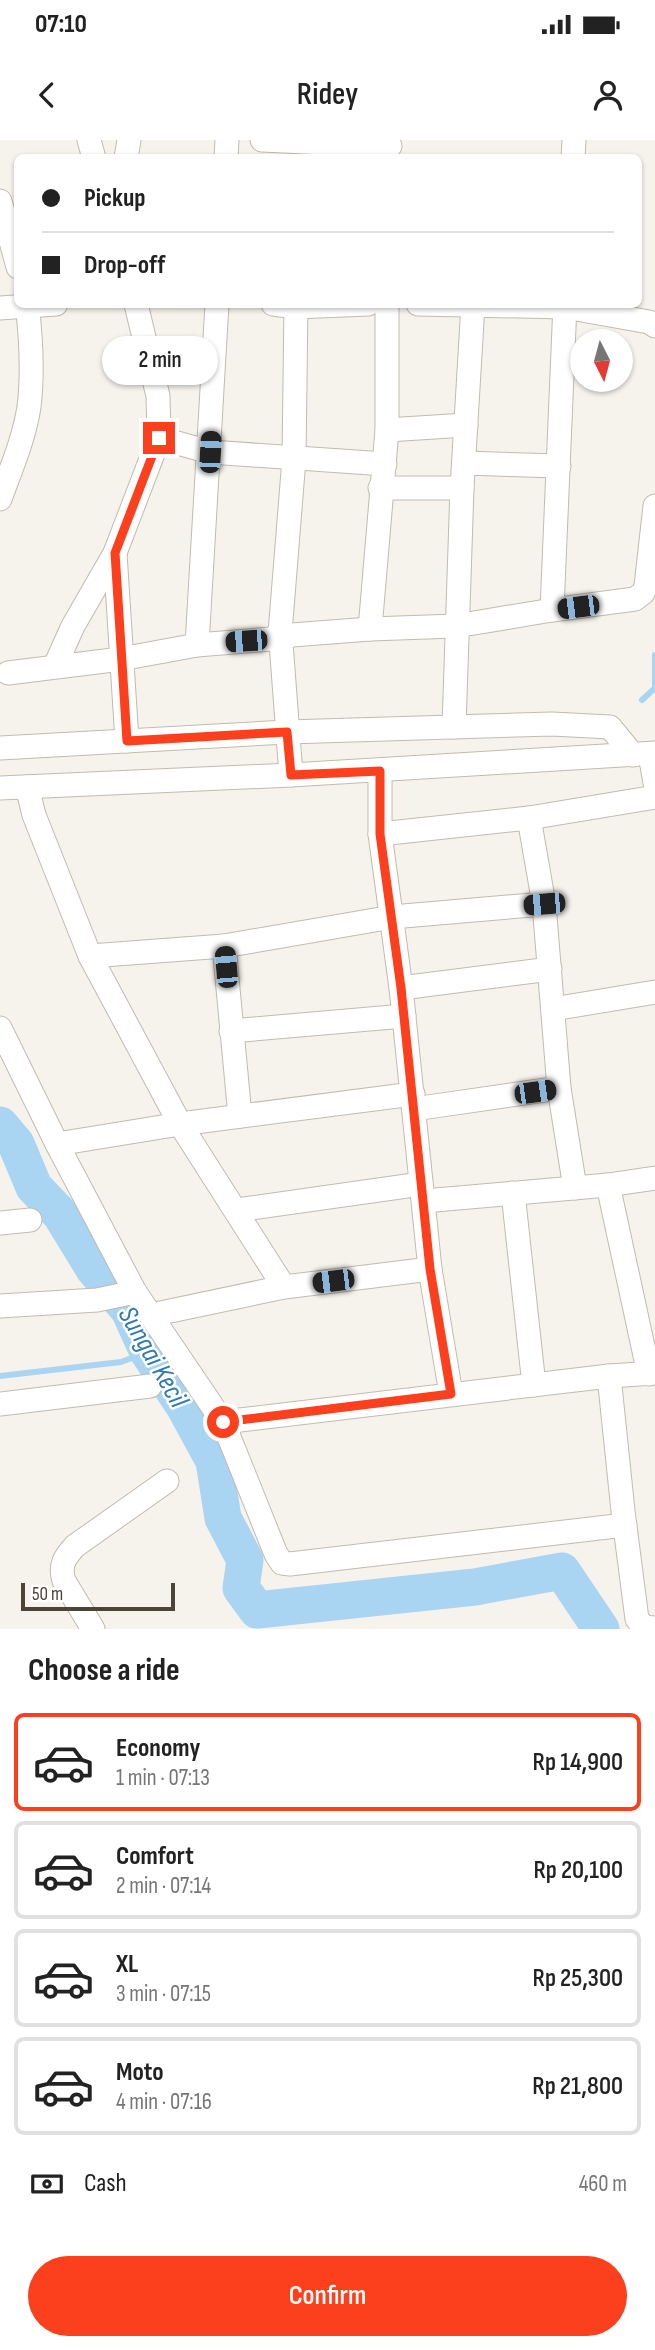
<!DOCTYPE html>
<meta charset="utf-8">
<style>
body{margin:0;font-family:"Sofia Sans Condensed",sans-serif;background:#f2f2f2;color:#222;height:100vh;display:flex;flex-direction:column;font-size:26px;white-space:nowrap}
*{box-sizing:border-box;margin:0}
p{font-size:23px;color:#767676}
.icon{flex:none;width:38px;height:38px;fill:none;stroke:currentColor;stroke-width:2;stroke-linecap:round;stroke-linejoin:round}
.map{position:relative;height:1489px;overflow:hidden}
.details{display:flex;flex-direction:column;background:#fff;flex:1}
.details>*{flex:none}
.hud{position:absolute;left:14px;top:14px;width:628px;height:154px;border-radius:10px;box-shadow:0 2px 5px #0004;display:grid;align-content:center;height:154px;padding:0 28px;background:#fff}
.needle{width:46px;rotate:174deg}
.controls{position:absolute;left:570px;top:189px;display:grid;gap:14px}
.controls a{display:grid;place-items:center;width:63px;height:63px;border-radius:50%;background:#fff;box-shadow:0 2px 5px #0004;font-size:35px}
.scale{position:absolute;left:21px;bottom:18px;width:154px;box-sizing:border-box;padding-left:7px;border:4px solid #4b4439;border-top:0;font-size:19px;line-height:24px;white-space:nowrap;color:#4b4439;-webkit-text-stroke:5px #fff;paint-order:stroke}
.end{position:absolute;width:32px;height:32px;margin:-16px;border:9px solid #fc3f1d;background:#fff;box-shadow:0 0 0 4px #fff}
.from{border-radius:50%}
.bubble{position:absolute;height:49px;border-radius:24px;background:#fff;box-shadow:0 2px 5px #0004;font-size:23px;font-weight:600;line-height:49px;text-align:center}
.car{position:absolute;width:21px;height:42px;margin:-21px -10px;border-radius:9px;box-shadow:0 0 5px 2px #0007;background:linear-gradient(#222 24%,#8ab4d8 0 40%,#222 0 76%,#8ab4d8 0 86%,#222 0)}
.hud b{display:flex;align-items:center;gap:24px;height:66px;font-size:26px}
.hud b+b{border-top:2px solid #e0e0e0}
.hud i{width:18px;height:18px;background:#222}
ul{padding:0;list-style:none}
li{display:flex;align-items:center;gap:21px;height:98px;margin:0 14px 10px;padding:0 14px;border:4px solid #e0e0e0;border-radius:10px}
li div{flex:1}
li b{display:block;font-size:26px}
li em{font-style:normal;font-weight:600}
li.active{border-color:#fc3f1d}
li>.icon{width:63px;height:63px;stroke-width:1.5}
h2{padding:0 28px;font-size:32px;line-height:84px}
.pay{display:flex;align-items:center;gap:18px;height:77px;padding:0 28px;font-size:26px}
.pay p{margin-inline-start:auto}
.button{display:flex;gap:14px;margin-top:auto;padding:14px 28px}
.button a{flex:1;height:80px;border-radius:42px;background:#fc3f1d;color:#fff;font-size:28px;font-weight:600;line-height:80px;text-align:center}
.status{display:flex;justify-content:space-between;align-items:center;height:49px;padding:0 35px;background:#fff;direction:ltr}
.status svg{height:19px;fill:currentColor}
header{display:flex;justify-content:space-between;align-items:center;height:91px;padding:0 28px;background:#fff;font-size:32px;font-weight:600}
.map>svg:first-child{display:block}
</style>
<div class="status"><b>07:10</b><svg viewBox="0 0 49 12"><path d="M0 12V9h3v3zM5 12V6h3v6zM10 12V3h3v9zM15 12V0h3v12zM26 1h20v11H26zM47 4h2v5h-2z"/></svg></div>
<header><svg class="icon" aria-label="back" viewBox="0 0 24 24"><path d="M15 5l-7 7 7 7"/></svg>Ridey<svg class="icon" aria-label="person" viewBox="0 0 24 24"><circle cx="12" cy="8" r="4"/><path d="M4 21q1-7 8-7t8 7"/></svg></header>
<div class="map">
<svg width="655" height="1489" viewBox="0 0 655 1489">
<rect width="100%" height="100%" fill="#f6f3ec"/>
<g fill="none" stroke-linecap="round" stroke-linejoin="round">
<g stroke="#a9d4f2" stroke-width="6">
<path d="M 642,560 L 655,548 L 655,515"/>
<path d="M 0,1236 L 121,1222 L 148,1212"/>
</g>
<path stroke="#a9d4f2" stroke-width="37" d="M 0,985 L 16,1004 L 34,1047 L 61,1075 L 94,1129 L 129,1170 L 148,1212 L 184,1266 L 214,1321 L 223,1378 L 245,1420 L 241,1448 L 257,1470 L 475,1447 L 562,1431 L 601,1489"/>
<g stroke="#c2bbae" stroke-width="25">
<g id="minor">
<path d="M 89,0 L 94,18"/>
<path d="M 262,0 L 390,6"/>
<path d="M 126,18 L 129,0"/>
<path d="M 226,18 L 227,0"/>
<path d="M 573,18 L 574,0"/>
<path d="M 0,61 L 18,127"/>
<path d="M 273,164 L 296,167 L 368,164"/>
<path d="M 418,164 L 565,167 L 649,182 L 655,186"/>
<path d="M 0,168 L 56,164"/>
<path d="M 387,290 L 466,285"/>
<path d="M 159,298 L 210,312 L 385,324"/>
<path d="M 464,323 L 559,326"/>
<path d="M 380,348 L 462,348"/>
<path d="M 0,359 C 11,329 24,299 29,267 C 33,234 31,197 27,164"/>
<path d="M 115,413 L 127,601"/>
<path d="M 552,470 L 565,164"/>
<path d="M 370,489 L 387,290 L 387,164"/>
<path d="M 197,505 L 217,164"/>
<path d="M 55,526 L 73,486 L 115,413 L 159,298 L 158,256 L 136,164"/>
<path d="M 8,533 L 121,519 L 197,505 L 271,499 L 280,493 L 294,319 L 296,164"/>
<path d="M 454,587 L 462,348 L 473,165"/>
<path d="M 0,608 L 287,592 L 552,584 L 610,587 L 633,615"/>
<path d="M 650,614 L 655,643"/>
<path d="M 380,630 L 380,694 L 401,848 L 430,1129 L 451,1254"/>
<path d="M 291,635 L 281,503 L 285,498 L 292,495 L 370,489 L 456,486 L 552,470 L 635,459 L 643,453 L 646,446 L 655,366"/>
<path d="M 27,647 L 34,675 L 90,816 L 180,984 L 284,1147"/>
<path d="M 0,648 L 291,635 L 655,613"/>
<path d="M 529,678 L 544,764 L 559,948 L 575,1048"/>
<path d="M 380,694 L 529,678 L 655,657"/>
<path d="M 224,806 L 240,976"/>
<path d="M 90,816 L 224,806 L 392,777 L 544,764"/>
<path d="M 401,848 L 550,829"/>
<path d="M 553,869 L 655,852"/>
<path d="M 0,888 L 57,1004 L 135,1152 L 223,1282 L 276,1414 L 282,1423 L 290,1424 L 625,1385"/>
<path d="M 231,891 L 404,876"/>
<path d="M 414,969 L 559,948"/>
<path d="M 57,1004 L 180,984 L 413,954"/>
<path d="M 608,1045 L 649,1234"/>
<path d="M 513,1053 L 534,1245"/>
<path d="M 424,1061 L 608,1045 L 655,1038"/>
<path d="M 237,1070 L 421,1044"/>
<path d="M 0,1083 L 30,1080"/>
<path d="M 0,1166 L 97,1160 L 135,1152"/>
<path d="M 151,1175 L 284,1147 L 430,1129"/>
<path d="M 609,1236 L 623,1371 L 637,1479 L 644,1487 L 655,1488"/>
<path d="M 0,1264 L 150,1246"/>
<path d="M 223,1282 L 609,1236 L 655,1233"/>
<path d="M 93,1489 L 64,1441 C 59,1425 65,1417 75,1406 L 167,1341"/>
</g>
</g>
<use href="#minor" stroke="#fff" stroke-width="23"/>
</g>
<g fill="none" stroke-linecap="round" stroke-linejoin="round">
<path stroke="#fc3f1d" stroke-width="9" d="M 159,298 L 115,413 L 127,601 L 287,592 L 291,635 L 380,631 L 380,694 L 401,848 L 430,1129 L 451,1254 L 223,1282"/>
</g>
<g text-anchor="middle" dominant-baseline="central" stroke-width="5" stroke-linejoin="round" paint-order="stroke">
<g font-size="28" font-style="italic" fill="#2e7ab2" stroke="#fff">
<text transform="translate(153 1217) rotate(60)">Sungai Kecil</text>
</g>
</g>
</svg>
<div class="controls">
<a><svg class="needle" viewBox="-14 -14 28 28"><path d="M0-13l5 13h-10z" fill="#e53935"/><path d="M0 13l5-13h-10z" fill="#767676"/></svg></a>
</div>
<div class="scale">50 m</div>
<i class="end from" style="left:223px;top:1282px"></i>
<i class="end" style="left:159px;top:298px"></i>
<div class="bubble" style="left:102px;top:196px;width:116px">2 min</div>
<i class="car" style="left:210px;top:312px;rotate:3deg"></i>
<i class="car" style="left:578px;top:467px;rotate:263deg"></i>
<i class="car" style="left:246px;top:501px;rotate:266deg"></i>
<i class="car" style="left:544px;top:764px;rotate:265deg"></i>
<i class="car" style="left:226px;top:827px;rotate:355deg"></i>
<i class="car" style="left:535px;top:952px;rotate:82deg"></i>
<i class="car" style="left:333px;top:1141px;rotate:263deg"></i>
<div class="hud">
<b><i class="from"></i>Pickup</b>
<b><i></i>Drop-off</b>
</div>
</div>
<section class="details">
<h2>Choose a ride</h2>
<ul>
<li class="active"><svg class="icon" aria-label="car" viewBox="0 0 24 24"><path d="M5 17H2v-5l4-1 3-4h7l3 4 3 1v5h-3M9 17h6M6 11h13"/><circle cx="7" cy="17" r="2"/><circle cx="17" cy="17" r="2"/></svg><div><b>Economy</b><p>1 min · 07:13</p></div><em>Rp 14,900</em></li>
<li><svg class="icon" aria-label="car" viewBox="0 0 24 24"><path d="M5 17H2v-5l4-1 3-4h7l3 4 3 1v5h-3M9 17h6M6 11h13"/><circle cx="7" cy="17" r="2"/><circle cx="17" cy="17" r="2"/></svg><div><b>Comfort</b><p>2 min · 07:14</p></div><em>Rp 20,100</em></li>
<li><svg class="icon" aria-label="car" viewBox="0 0 24 24"><path d="M5 17H2v-5l4-1 3-4h7l3 4 3 1v5h-3M9 17h6M6 11h13"/><circle cx="7" cy="17" r="2"/><circle cx="17" cy="17" r="2"/></svg><div><b>XL</b><p>3 min · 07:15</p></div><em>Rp 25,300</em></li>
<li><svg class="icon" aria-label="car" viewBox="0 0 24 24"><path d="M5 17H2v-5l4-1 3-4h7l3 4 3 1v5h-3M9 17h6M6 11h13"/><circle cx="7" cy="17" r="2"/><circle cx="17" cy="17" r="2"/></svg><div><b>Moto</b><p>4 min · 07:16</p></div><em>Rp 21,800</em></li>
</ul>
<div class="pay"><svg class="icon" aria-label="cash" viewBox="0 0 24 24"><path d="M3 7h18v10H3z"/><circle cx="12" cy="12" r="2"/></svg>Cash<p>460 m</p></div>
<div class="button"><a>Confirm</a></div>
</section>
